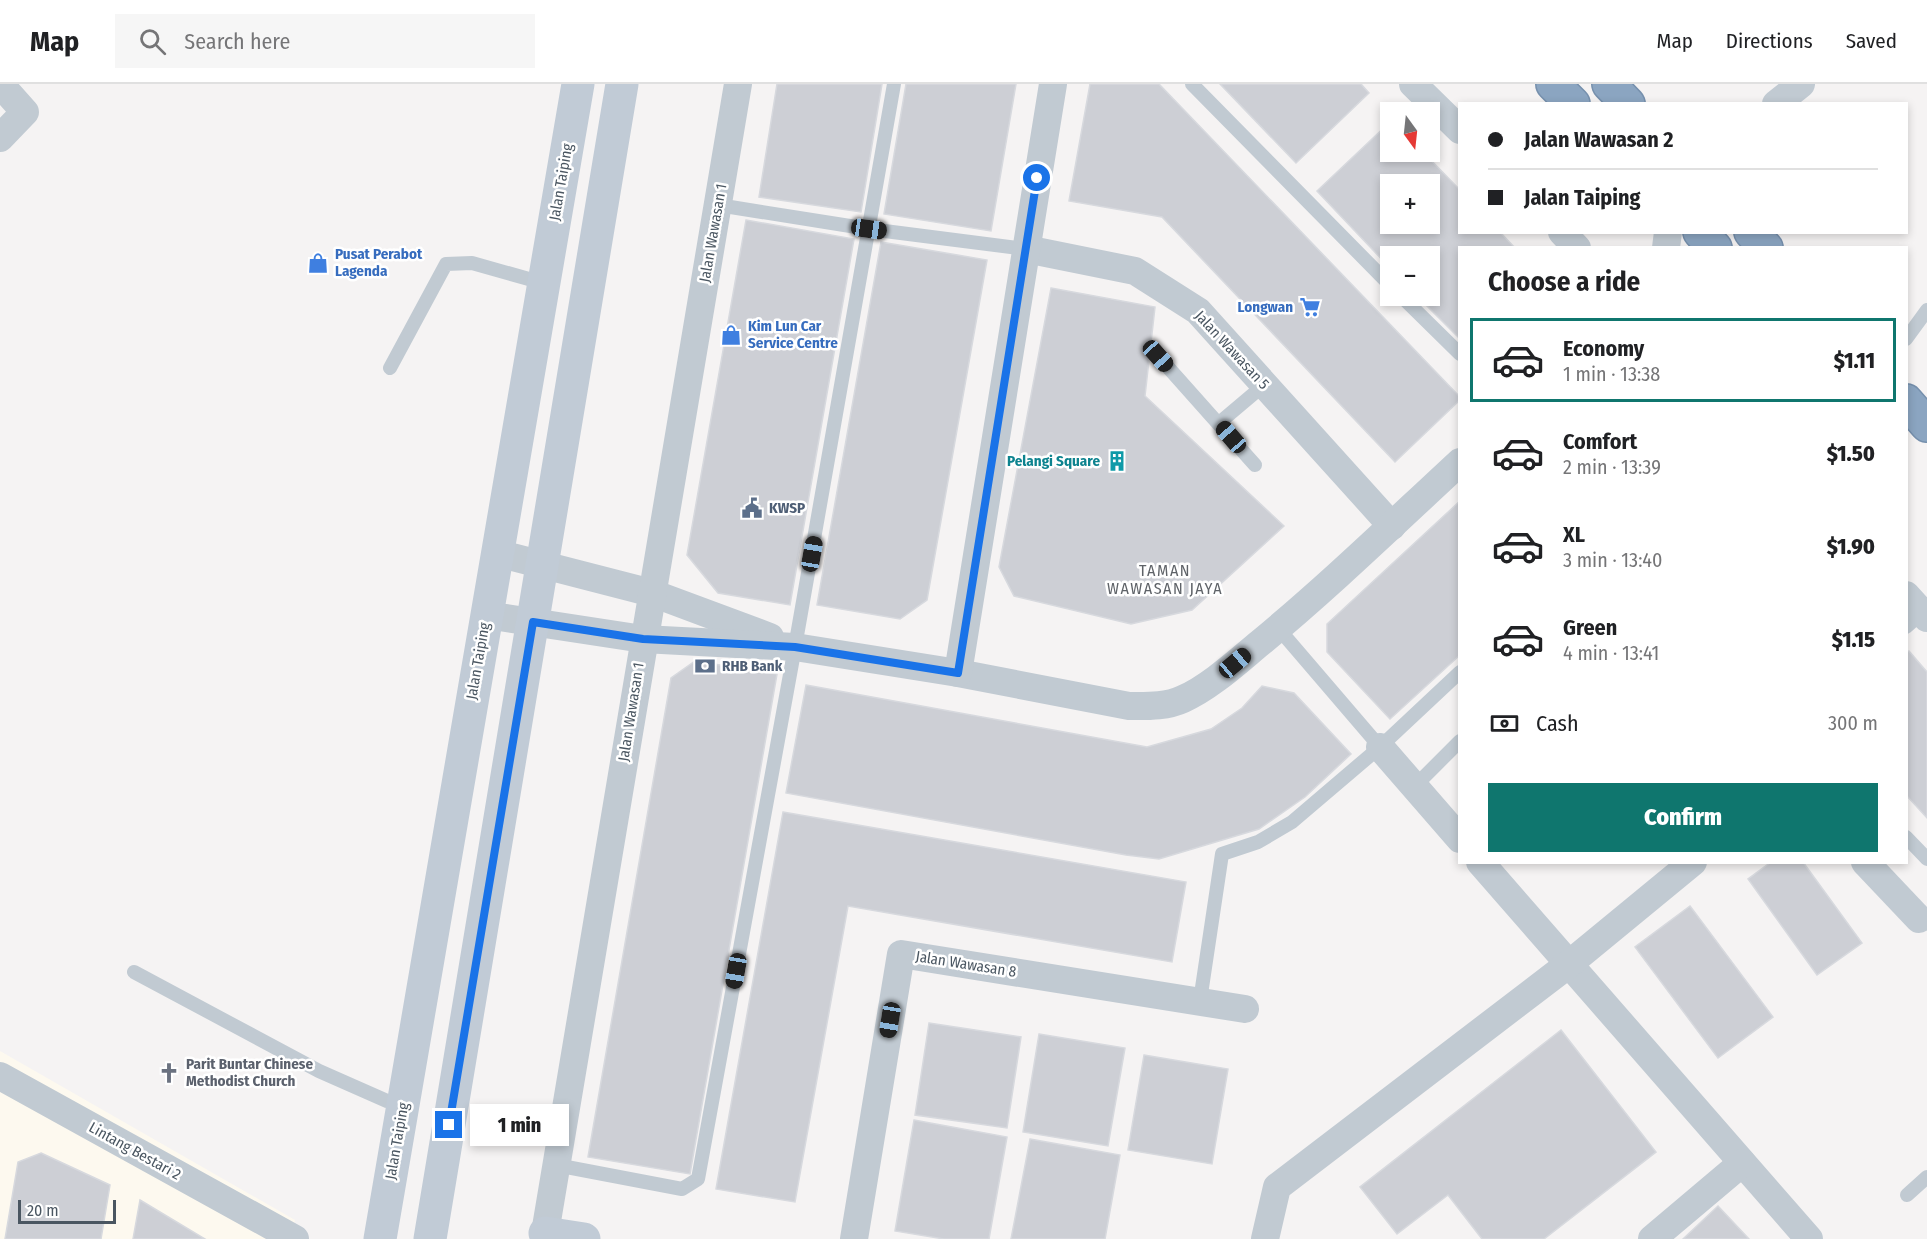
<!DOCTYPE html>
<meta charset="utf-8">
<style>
body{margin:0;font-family:"Fira Sans Condensed",sans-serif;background:#f6f6f6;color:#202124;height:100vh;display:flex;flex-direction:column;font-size:22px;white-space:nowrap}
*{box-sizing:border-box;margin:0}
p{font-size:20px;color:#757577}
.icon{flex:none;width:33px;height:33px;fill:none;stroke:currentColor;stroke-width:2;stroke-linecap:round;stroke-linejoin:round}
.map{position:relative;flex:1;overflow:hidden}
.details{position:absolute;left:1458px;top:162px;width:450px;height:618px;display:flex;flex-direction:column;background:#fff;border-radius:0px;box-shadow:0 3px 9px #0003}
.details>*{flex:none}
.hud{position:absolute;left:1458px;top:18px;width:450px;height:132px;border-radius:0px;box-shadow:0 3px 9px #0003;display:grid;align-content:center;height:132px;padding:0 30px;background:#fff}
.needle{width:39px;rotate:165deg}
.tools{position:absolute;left:1380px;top:18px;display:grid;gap:12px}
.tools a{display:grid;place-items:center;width:60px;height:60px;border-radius:0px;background:#fff;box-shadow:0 3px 9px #0003;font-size:30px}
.scale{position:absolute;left:18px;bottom:15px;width:98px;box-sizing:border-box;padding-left:6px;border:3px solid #4a5661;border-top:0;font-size:16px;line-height:21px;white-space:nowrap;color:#4a5661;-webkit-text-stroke:4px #fff;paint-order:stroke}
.end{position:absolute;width:27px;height:27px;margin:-14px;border:8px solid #1a73e8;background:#fff;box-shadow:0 0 0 3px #fff}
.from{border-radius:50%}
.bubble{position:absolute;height:42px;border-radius:0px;background:#fff;box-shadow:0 3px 9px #0003;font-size:20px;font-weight:800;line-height:42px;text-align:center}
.car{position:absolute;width:18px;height:36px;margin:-18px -9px;border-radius:8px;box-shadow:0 0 4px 2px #0007;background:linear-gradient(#222 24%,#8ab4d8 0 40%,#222 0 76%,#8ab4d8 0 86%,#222 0)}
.hud b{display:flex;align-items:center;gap:21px;height:57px;font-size:22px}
.hud b+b{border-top:2px solid #e0e0e0}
.hud i{width:15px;height:15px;background:#202124}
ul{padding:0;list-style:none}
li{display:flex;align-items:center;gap:18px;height:84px;margin:0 12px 9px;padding:0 18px;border:3px solid transparent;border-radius:0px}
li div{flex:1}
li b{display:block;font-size:22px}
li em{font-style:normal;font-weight:800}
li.on{border-color:#0f766e}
li>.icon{width:54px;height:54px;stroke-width:1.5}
h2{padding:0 30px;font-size:27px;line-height:72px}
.pay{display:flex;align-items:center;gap:15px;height:66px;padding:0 30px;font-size:22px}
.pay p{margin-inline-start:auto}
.button{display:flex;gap:12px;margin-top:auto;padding:12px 30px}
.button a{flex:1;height:69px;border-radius:0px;background:#0f766e;color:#fff;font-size:24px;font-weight:800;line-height:69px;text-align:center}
header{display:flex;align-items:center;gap:36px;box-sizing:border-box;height:84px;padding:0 30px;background:#fff;border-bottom:2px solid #e0e0e0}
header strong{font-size:28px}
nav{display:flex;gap:33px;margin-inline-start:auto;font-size:21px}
.search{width:420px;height:54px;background:#f6f6f6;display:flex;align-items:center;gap:15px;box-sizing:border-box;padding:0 21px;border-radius:0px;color:#757577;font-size:22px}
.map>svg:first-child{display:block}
</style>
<header>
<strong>Map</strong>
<div class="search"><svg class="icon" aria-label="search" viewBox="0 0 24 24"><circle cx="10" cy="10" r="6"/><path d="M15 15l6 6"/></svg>Search here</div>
<nav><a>Map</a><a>Directions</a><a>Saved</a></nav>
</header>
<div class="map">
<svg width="1927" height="1155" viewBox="0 0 1927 1155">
<rect width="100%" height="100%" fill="#f5f3f3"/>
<path fill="#fdf9ef" d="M 0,967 L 295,1136 L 292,1155 L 0,1155 Z"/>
<g fill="#cdcfd5" stroke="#d7d9de" stroke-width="1.5" fill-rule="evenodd">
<path d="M 777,0 L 882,0 L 861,128 L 759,113 Z"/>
<path d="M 906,0 L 1016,0 L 991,147 L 884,130 Z"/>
<path d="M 1090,0 L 1159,0 L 1460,313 L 1460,316 L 1395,378 L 1162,133 L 1069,117 Z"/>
<path d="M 1220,0 L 1361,0 L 1369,9 L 1296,79 Z"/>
<path d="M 1390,38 L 1390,68 L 1423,68 L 1460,106 L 1460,148 L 1500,148 L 1515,164 L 1460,164 L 1460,255 L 1417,212 L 1430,212 L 1430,172 L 1390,172 L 1390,184 L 1317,107 ZM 1390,100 L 1430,100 L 1430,140 L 1390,140 Z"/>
<path d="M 746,136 L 854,155 L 790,521 L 718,509 L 687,471 Z"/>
<path d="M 881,158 L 987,176 L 927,516 L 900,535 L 817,521 Z"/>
<path d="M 1051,204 L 1155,223 L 1145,312 L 1284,442 L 1192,526 L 1131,540 L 1014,512 L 999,483 Z"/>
<path d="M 1460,417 L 1460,571 L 1390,635 L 1327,568 L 1327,540 Z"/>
<path d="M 1909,567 L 1927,588 L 1927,734 L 1906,711 L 1906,569 Z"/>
<path d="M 695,577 L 777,590 L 690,1090 L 588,1073 L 671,594 Z"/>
<path d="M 806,601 L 1147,663 L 1211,645 L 1242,624 L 1262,602 L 1294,609 L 1351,670 L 1305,713 L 1259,745 L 1159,775 L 1126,771 L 786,709 Z"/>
<path d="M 783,728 L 1186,798 L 1172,878 L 848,822 L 795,1118 L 716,1105 Z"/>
<path d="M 1771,778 L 1803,778 L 1862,859 L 1817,891 L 1748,795 Z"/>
<path d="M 1690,822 L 1773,933 L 1718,974 L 1635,863 Z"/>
<path d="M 929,939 L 1021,953 L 1007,1044 L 915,1031 Z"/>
<path d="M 1561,946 L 1656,1068 L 1544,1155 L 1482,1155 L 1448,1111 L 1397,1150 L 1360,1103 Z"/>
<path d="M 1039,950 L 1125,964 L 1108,1062 L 1023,1048 Z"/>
<path d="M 1144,971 L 1228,985 L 1212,1080 L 1128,1066 Z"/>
<path d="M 914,1036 L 1007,1053 L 989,1155 L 944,1155 L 895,1147 Z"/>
<path d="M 1030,1055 L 1120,1071 L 1105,1155 L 1011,1155 Z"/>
<path d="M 41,1069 L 110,1101 L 101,1155 L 5,1155 L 18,1078 Z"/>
<path d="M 140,1116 L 205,1155 L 133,1155 Z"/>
<path d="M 1718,1122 L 1749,1155 L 1683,1155 Z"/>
</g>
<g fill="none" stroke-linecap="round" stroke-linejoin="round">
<g stroke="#7690ad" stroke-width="36">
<g id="highway">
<path d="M 1553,0 L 1573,20"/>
<path d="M 1609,0 L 1628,20"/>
<path d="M 1700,148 L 1715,164"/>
<path d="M 1751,148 L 1766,164"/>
<path d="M 1906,317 L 1927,341"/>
</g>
</g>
<g stroke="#c1cad2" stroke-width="14">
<path d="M 1192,0 L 1390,201"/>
<path d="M 718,121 L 869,145 L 1026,165"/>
<path d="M 1401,212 L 1460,270"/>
<path d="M 1906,255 L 1927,226"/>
<path d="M 1158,272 L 1255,381"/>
<path d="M 390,284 L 446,180 L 472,179 L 543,199"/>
<path d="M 1219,339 L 1264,301"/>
<path d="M 1906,543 L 1922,529"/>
<path d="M 1278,544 L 1380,663"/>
<path d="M 1414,703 L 1460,657"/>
<path d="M 1906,753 L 1927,775"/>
<path d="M 134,888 L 319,987 L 387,1017 L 403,1021"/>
<path d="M 1200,917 L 1222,770 L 1258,758 L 1292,738 L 1380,663 L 1460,588"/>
<path d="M 556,1081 L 682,1105 L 698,1095 L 795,563 L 894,0"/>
<path d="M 1907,1111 L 1927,1093"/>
</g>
<g stroke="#c1cad2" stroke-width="28">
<path d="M 0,0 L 25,28 L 0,54"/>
<path d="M 1413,0 L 1460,46"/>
<path d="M 1776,20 L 1801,0"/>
<path d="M 1562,148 L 1577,164"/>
<path d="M 1666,164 L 1668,148"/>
<path d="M 1026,165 L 1135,187 L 1198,227 L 1392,442"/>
<path d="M 497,469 L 652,509 L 770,553"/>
<path d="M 1906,511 L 1927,534"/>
<path d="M 486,531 L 643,555 L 795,563 L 958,589 L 1129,622 C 1146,622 1166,623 1183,615 C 1210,603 1237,578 1260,559 C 1329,502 1394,439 1460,378"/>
<path d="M 958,589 L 1053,0"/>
<path d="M 1380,663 L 1460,755"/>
<path d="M 1480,778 L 1809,1155"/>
<path d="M 1865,778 L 1919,835"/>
<path d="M 0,992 L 295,1155"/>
<path d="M 544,1155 L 738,0"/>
<path d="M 854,1155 L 901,870 L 1245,925"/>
<path d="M 1265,1155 L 1277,1103 L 1569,880 L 1693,778"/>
<path d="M 1652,1155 L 1742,1079"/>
</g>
<g stroke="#c1cbd6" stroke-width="33">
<path d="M 545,1149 L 584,1155"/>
<path d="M 380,1155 L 578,0"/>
<path d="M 430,1155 L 622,0"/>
</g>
<use href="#highway" stroke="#8ba5c1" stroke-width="33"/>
</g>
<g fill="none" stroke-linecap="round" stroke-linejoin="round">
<path stroke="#1a73e8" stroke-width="8" d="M 449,1041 L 533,538 L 643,555 L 795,563 L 958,589 L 1037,94"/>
</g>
<defs>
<g id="shop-bare" transform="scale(1.62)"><path d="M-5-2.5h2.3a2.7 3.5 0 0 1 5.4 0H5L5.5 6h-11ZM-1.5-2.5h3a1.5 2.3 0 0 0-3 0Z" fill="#3f7fe0" stroke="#fff" stroke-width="2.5" paint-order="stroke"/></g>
<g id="supermarket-bare" transform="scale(1.62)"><path d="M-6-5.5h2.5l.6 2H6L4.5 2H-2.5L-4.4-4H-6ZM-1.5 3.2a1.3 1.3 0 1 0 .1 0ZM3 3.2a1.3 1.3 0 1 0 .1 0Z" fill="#3f7fe0" stroke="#fff" stroke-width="2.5" paint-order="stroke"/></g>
<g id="building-bare" transform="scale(1.62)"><path d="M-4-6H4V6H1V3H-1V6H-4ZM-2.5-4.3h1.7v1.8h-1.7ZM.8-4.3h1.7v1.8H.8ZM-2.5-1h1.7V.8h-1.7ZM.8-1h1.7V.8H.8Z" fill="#0f9aa8" stroke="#fff" stroke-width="2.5" paint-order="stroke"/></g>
<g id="civic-bare" transform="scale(1.62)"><path d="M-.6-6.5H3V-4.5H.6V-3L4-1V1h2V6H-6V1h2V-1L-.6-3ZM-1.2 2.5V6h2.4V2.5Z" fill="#5c6f8a" stroke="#fff" stroke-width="2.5" paint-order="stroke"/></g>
<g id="bank-bare" transform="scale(1.62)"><path d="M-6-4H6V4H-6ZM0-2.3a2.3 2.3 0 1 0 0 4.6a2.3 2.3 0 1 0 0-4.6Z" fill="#5c6f8a" stroke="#fff" stroke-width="2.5" paint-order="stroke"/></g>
<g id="church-bare" transform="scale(1.62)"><path d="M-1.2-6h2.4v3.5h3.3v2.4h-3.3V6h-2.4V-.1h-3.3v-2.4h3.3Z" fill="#6b7280" stroke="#fff" stroke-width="2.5" paint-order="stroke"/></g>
</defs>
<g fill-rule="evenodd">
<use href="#shop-bare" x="318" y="179"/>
<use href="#supermarket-bare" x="1310" y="223"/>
<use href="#shop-bare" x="731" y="251"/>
<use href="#building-bare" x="1117" y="377"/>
<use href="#civic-bare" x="752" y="424"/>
<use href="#bank-bare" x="705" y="582"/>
<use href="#church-bare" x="169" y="989"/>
</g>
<g text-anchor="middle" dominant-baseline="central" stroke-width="5" stroke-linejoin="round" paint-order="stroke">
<g font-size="15" fill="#4a5661" stroke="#fff">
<text transform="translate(561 98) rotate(-80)">Jalan Taiping</text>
<text transform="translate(713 149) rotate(-80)">Jalan Wawasan 1</text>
<text transform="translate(1232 266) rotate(47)">Jalan Wawasan 5</text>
<text transform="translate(478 577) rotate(-80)">Jalan Taiping</text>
<text transform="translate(631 628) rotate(-81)">Jalan Wawasan 1</text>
<text transform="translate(966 880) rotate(9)">Jalan Wawasan 8</text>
<text transform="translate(397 1057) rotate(-80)">Jalan Taiping</text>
<text transform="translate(135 1067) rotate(29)">Lintang Bestari 2</text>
</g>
<g font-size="15" font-weight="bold" fill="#366cbe" stroke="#fff" text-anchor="start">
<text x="335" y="170">Pusat Perabot<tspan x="335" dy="17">Lagenda</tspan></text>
<text x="1293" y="223" text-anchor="end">Longwan</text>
<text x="748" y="242">Kim Lun Car<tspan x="748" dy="17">Service Centre</tspan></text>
</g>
<g font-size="15" font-weight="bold" fill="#0d838f" stroke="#fff" text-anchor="end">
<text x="1100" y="377">Pelangi Square</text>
</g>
<g font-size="15" font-weight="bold" fill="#4e5e75" stroke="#fff" text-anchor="start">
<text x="769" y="424">KWSP</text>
<text x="722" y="582">RHB Bank</text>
</g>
<g font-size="15" font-weight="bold" fill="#5b616d" stroke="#fff" text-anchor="start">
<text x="186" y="980">Parit Buntar Chinese<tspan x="186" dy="17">Methodist Church</tspan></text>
</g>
<g font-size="16" letter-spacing="1.5" fill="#5f6368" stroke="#fff">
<text x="1165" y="486">TAMAN<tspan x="1165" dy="18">WAWASAN JAYA</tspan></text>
</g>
</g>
</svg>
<div class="tools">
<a><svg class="needle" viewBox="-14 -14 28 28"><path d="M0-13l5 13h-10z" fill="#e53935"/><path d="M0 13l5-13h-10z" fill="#757577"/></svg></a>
<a>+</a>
<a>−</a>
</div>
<div class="scale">20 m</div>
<i class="end from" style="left:1037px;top:94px"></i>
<i class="end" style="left:449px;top:1041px"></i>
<div class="bubble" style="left:470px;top:1020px;width:99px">1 min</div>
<i class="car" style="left:869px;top:145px;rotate:98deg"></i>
<i class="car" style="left:1158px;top:272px;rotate:138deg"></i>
<i class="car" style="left:1231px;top:353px;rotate:319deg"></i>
<i class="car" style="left:812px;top:470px;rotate:10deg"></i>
<i class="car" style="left:1235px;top:579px;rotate:50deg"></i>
<i class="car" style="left:736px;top:887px;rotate:190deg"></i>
<i class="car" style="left:890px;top:936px;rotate:189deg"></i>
<div class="hud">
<b><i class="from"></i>Jalan Wawasan 2</b>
<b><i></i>Jalan Taiping</b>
</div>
<section class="details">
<h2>Choose a ride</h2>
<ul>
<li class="on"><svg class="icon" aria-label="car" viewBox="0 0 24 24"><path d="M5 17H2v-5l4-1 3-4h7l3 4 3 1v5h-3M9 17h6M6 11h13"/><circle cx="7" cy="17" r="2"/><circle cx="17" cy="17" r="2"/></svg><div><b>Economy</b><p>1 min · 13:38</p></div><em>$1.11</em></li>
<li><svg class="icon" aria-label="car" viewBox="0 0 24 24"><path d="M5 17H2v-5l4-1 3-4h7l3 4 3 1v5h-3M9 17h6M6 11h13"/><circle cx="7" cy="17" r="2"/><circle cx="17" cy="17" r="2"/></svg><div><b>Comfort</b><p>2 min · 13:39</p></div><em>$1.50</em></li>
<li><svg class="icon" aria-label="car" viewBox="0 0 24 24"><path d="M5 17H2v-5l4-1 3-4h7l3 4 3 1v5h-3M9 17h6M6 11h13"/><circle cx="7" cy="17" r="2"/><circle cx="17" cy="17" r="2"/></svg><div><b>XL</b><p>3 min · 13:40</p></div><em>$1.90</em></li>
<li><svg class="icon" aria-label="car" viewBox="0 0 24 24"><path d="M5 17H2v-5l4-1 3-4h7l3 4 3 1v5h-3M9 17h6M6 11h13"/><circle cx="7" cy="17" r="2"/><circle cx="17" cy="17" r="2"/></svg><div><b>Green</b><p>4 min · 13:41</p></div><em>$1.15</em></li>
</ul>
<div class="pay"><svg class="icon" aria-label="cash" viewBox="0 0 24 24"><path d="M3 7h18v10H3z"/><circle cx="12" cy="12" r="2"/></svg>Cash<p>300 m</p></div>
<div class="button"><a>Confirm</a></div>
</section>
</div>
